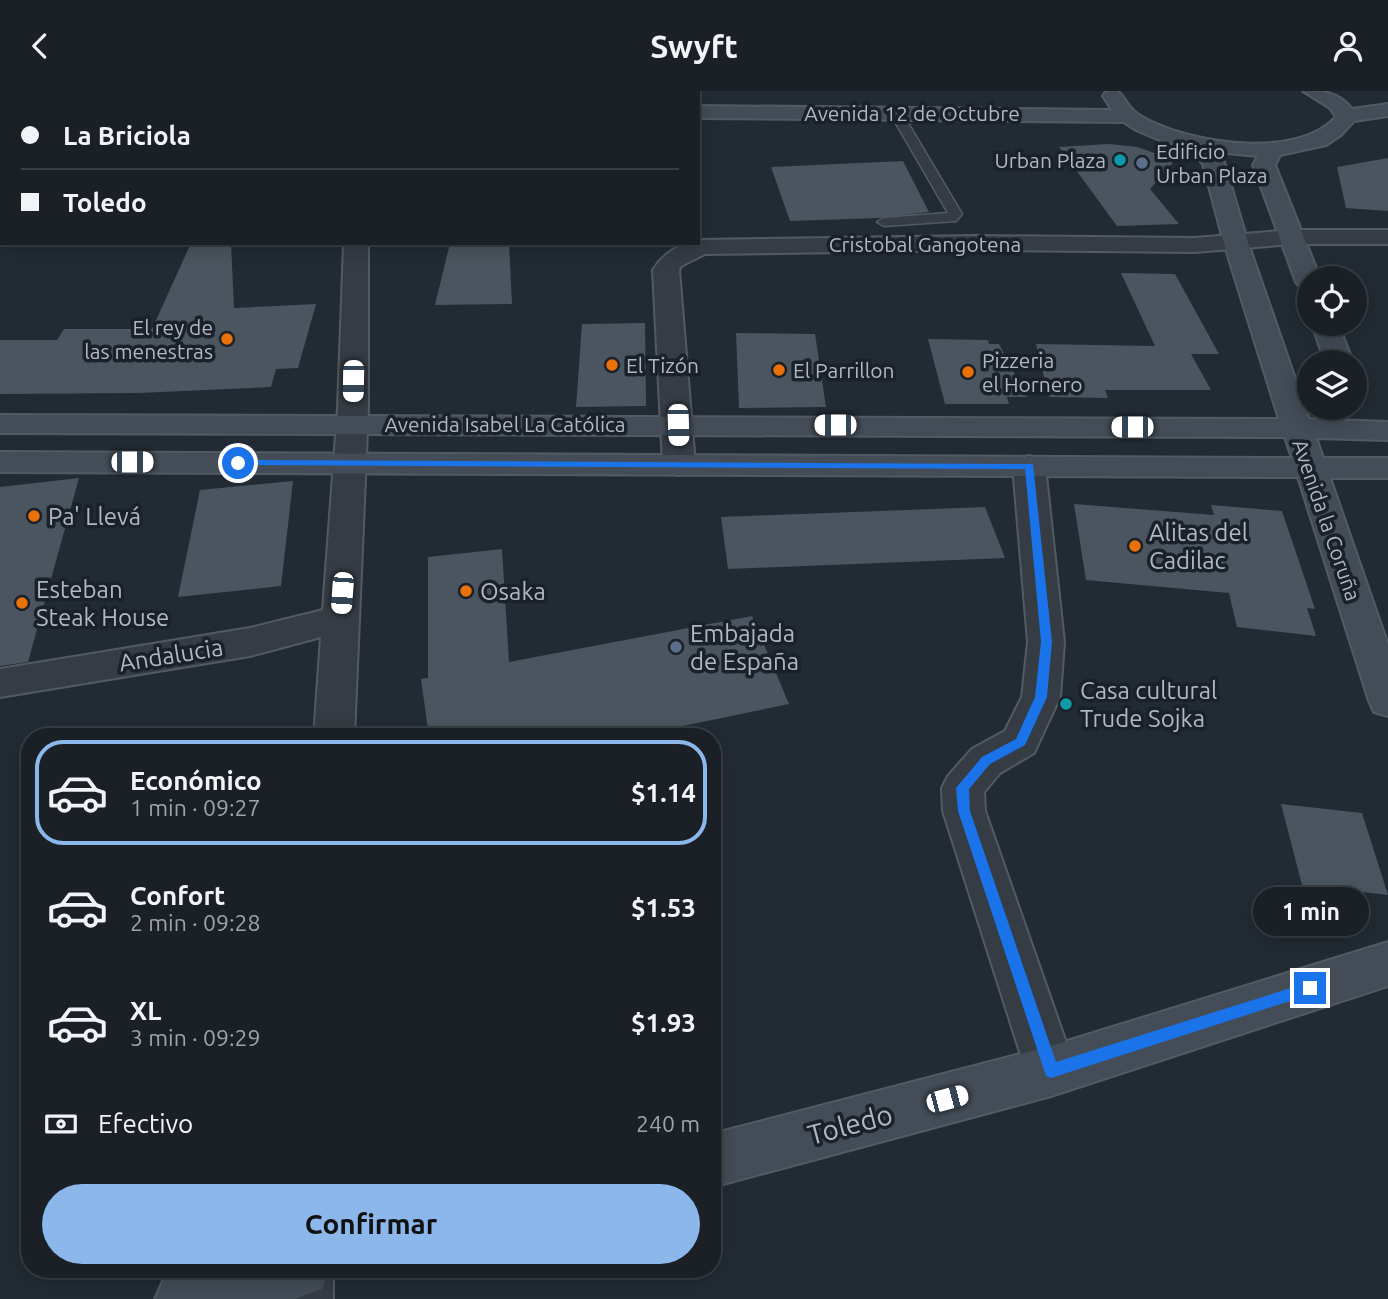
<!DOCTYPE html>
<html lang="es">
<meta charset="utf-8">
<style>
body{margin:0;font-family:Ubuntu,sans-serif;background:#272d32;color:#f1f3f6;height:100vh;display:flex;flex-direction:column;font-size:26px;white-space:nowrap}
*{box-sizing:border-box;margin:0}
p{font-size:23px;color:#9fa3a7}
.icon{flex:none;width:38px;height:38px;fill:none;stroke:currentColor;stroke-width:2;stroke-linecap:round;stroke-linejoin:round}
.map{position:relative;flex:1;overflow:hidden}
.drawer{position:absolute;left:21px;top:637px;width:700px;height:550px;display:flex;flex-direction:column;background:#1a2026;border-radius:28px;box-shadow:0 4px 18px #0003,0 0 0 2px #383e43}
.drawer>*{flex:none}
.guide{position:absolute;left:0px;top:0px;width:700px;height:154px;box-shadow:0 4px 18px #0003,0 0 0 2px #383e43;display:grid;align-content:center;height:154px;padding:0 21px;background:#1a2026}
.buttons{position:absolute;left:1297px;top:175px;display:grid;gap:14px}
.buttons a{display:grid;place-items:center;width:70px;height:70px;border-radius:50%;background:#1a2026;box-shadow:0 4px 18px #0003,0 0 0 2px #383e43;font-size:35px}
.end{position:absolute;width:32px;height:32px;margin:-16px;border:9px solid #1a73e8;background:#fff;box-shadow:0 0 0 4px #fff}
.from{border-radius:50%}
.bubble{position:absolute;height:49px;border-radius:24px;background:#1a2026;box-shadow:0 4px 18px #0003,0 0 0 2px #383e43;font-size:23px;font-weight:700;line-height:49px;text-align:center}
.car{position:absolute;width:21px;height:42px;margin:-21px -10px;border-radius:9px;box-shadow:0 0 5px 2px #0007;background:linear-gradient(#fff 24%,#345 0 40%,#fff 0 76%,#345 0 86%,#fff 0)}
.guide b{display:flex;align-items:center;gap:24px;height:66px;font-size:26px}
.guide b+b{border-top:2px solid #383e43}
.guide i{width:18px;height:18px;background:#f1f3f6}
ul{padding:12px 0 0;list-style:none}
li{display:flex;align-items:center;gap:21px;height:105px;margin:0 14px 10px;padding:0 7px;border:4px solid transparent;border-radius:28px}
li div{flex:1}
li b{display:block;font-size:26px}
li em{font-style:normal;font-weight:700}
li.selected{border-color:#8bb7ea}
li>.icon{width:63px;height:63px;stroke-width:1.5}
.pay{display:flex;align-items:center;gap:18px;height:77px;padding:0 21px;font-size:26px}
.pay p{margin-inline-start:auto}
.cta{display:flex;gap:14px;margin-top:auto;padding:14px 21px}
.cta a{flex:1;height:80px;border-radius:42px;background:#8bb7ea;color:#111;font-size:28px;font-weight:700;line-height:80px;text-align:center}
header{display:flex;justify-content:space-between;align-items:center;height:91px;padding:0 21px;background:#1a2026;font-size:32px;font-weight:700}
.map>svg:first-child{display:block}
</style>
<header><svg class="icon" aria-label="back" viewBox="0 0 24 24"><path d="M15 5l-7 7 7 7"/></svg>Swyft<svg class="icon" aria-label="person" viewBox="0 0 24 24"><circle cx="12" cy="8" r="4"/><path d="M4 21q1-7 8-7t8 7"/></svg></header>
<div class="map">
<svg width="1388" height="1208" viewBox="0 0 1388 1208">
<rect width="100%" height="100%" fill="#222b33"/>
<g fill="#4a555f">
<path d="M 1109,53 L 1137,56 L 1175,69 L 1150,98 L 1179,133 L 1117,135 L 1059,56 Z"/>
<path d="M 1388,67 L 1388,120 L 1346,117 L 1337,76 Z"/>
<path d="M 903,70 L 929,121 L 879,127 L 790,130 L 771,76 Z"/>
<path d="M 191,152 L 231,152 L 234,217 L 316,213 L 298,277 L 276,278 L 271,296 L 139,302 L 0,303 L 0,249 L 57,249 L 64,238 L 152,238 Z"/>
<path d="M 450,152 L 509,152 L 512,213 L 435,214 Z"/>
<path d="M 1121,182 L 1175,183 L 1219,263 L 1191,263 L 1211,299 L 1105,299 L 1108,307 L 1049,306 L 1036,253 L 1155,255 Z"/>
<path d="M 645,232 L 646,315 L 576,316 L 582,233 Z"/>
<path d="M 736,242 L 815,243 L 826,316 L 739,317 Z"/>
<path d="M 928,248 L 988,249 L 989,253 L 999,253 L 1027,306 L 1007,306 L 1009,313 L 945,313 Z"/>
<path d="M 79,387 L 28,571 L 0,575 L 0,396 Z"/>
<path d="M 293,390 L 281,495 L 178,506 L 200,399 Z"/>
<path d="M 1074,413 L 1214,424 L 1211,414 L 1282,420 L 1315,518 L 1307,517 L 1316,545 L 1237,536 L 1229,502 L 1086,489 Z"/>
<path d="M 985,416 L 1005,467 L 728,478 L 721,426 Z"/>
<path d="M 502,458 L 509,571 L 752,525 L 789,613 L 630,646 L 429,646 L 421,588 L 428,587 L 428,466 Z"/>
<path d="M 1281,713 L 1362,722 L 1388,804 L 1302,794 Z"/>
</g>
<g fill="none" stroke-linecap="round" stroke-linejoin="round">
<g stroke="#525a62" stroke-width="3">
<path id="lane" d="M 896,18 L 902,22 L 962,123 L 956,130 L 884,135 L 877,131 L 884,127 L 948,122 L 890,22 Z"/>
</g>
<g stroke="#525a62" stroke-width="4">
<g id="street">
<path d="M 1292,139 L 1388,139 L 1388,153 L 1292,153 L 1195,161 L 977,159 L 705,163 L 681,175 L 679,179 L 695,374 L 690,381 L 679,384 L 668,381 L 663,374 L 653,179 C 663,163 679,152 698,152 L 701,149 L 977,145 L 1195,147 Z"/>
<path d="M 344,152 L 368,152 L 368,317 L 354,646 L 314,646 L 321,546 L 250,565 L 0,606 L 0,578 L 250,537 L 323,519 L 338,317 Z"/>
<path d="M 1029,365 L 1040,368 L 1045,375 L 1064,551 L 1060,606 L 1034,662 L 1000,682 L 984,701 L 985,720 L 1076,980 L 1069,998 L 1051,1005 L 1033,998 L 1026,980 L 943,720 L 942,697 L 948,685 L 972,658 L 1005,640 L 1022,606 L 1028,551 L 1013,375 L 1018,368 Z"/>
<path d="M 277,1178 L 333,1178 L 333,1208 L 275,1208 Z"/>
</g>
</g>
<g stroke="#525a62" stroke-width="4">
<g id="secondary">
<path d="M 0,0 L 9,0 L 10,2 L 2,2 L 0,10 Z"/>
<path d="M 244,0 L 499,0 L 242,2 Z"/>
<path d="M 1117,0 C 1123,4 1125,10 1130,16 C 1135,22 1145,28 1152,31 C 1198,53 1298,68 1336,26 L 1330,17 L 1303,0 C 1324,0 1338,1 1352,18 L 1388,13 L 1388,25 L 1354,30 L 1341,44 L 1326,54 L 1280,64 L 1275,74 L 1320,187 L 1309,187 L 1309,199 L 1300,196 L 1296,191 L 1253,74 L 1258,65 L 1216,61 L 1224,71 L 1248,152 L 1309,328 L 1388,331 L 1388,349 L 1316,347 L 1323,367 L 1388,367 L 1388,387 L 1330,387 L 1388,554 L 1388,625 L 1374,621 L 1369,610 L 1298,386 L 0,381 L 0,361 L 1292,367 L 1285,346 L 0,342 L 0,324 L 1279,328 L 1224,152 L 1203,73 L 1187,56 L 1162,50 L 1136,39 L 1124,31 L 698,27 L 698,15 L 1112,19 L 1103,5 L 1106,1 Z"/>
<path d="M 1312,233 L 1338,233 L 1353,271 L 1325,271 Z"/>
<path d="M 1388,851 L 1388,895 L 1051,1005 L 712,1096 L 712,1043 L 1051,955 Z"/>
<path d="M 190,1178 L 330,1178 L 322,1198 L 295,1208 L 155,1208 L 164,1188 Z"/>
</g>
</g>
<use href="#lane" fill="#353c44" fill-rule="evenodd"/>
<use href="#street" fill="#353c44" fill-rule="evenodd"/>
<use href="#secondary" fill="#434c57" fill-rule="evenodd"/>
</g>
<path fill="#1a73e8" d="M 238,369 L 1033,373 L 1052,551 L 1047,606 L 1025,654 L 990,673 L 969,698 L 970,720 L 1056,971 L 1310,891 L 1317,897 L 1315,902 L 1051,987 L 1046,985 L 958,720 L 956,697 L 982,666 L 1016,648 L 1035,606 L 1041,551 L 1025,378 L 235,374 L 235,370 Z"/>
<g fill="#0f9aa8" stroke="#1a2129" stroke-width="2.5">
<circle cx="1120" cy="69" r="7"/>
<circle cx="1066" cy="613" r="7"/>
</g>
<g fill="#5c6f8a" stroke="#1a2129" stroke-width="2.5">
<circle cx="1142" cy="72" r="7"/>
<circle cx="676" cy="556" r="7"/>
</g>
<g fill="#e8710a" stroke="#1a2129" stroke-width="2.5">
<circle cx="227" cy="248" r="7"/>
<circle cx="612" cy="274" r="7"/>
<circle cx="779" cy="279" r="7"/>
<circle cx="968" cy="281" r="7"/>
<circle cx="34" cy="425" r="7"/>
<circle cx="1135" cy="455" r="7"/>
<circle cx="466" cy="500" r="7"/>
<circle cx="22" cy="512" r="7"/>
</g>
<g text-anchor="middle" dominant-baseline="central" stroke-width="7" stroke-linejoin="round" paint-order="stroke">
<g font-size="21" fill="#afb7c1" stroke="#1a2129">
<text x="912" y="22">Avenida 12 de Octubre</text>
<text x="925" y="153">Cristobal Gangotena</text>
<text x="505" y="333">Avenida Isabel La Católica</text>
<text transform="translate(1327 429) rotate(71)">Avenida la Coruña</text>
</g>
<g font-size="21" fill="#afb7c1" stroke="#1a2129" text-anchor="start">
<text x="1156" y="60">Edificio<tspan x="1156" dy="24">Urban Plaza</tspan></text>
<text x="1106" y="69" text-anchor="end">Urban Plaza</text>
<text x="213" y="236" text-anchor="end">El rey de<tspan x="213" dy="24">las menestras</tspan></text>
<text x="982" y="269">Pizzeria<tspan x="982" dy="24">el Hornero</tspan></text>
<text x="626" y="274">El Tizón</text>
<text x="793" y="279">El Parrillon</text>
</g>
<g font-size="24" fill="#afb7c1" stroke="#1a2129" text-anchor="start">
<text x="48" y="425">Pa' Llevá</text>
<text x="1149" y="441">Alitas del<tspan x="1149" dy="28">Cadilac</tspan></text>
<text x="36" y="498">Esteban<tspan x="36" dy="28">Steak House</tspan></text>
<text x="480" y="500">Osaka</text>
<text x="690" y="542">Embajada<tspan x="690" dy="28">de España</tspan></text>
<text x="1080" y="599">Casa cultural<tspan x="1080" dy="28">Trude Sojka</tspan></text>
</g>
<g font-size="24" fill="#afb7c1" stroke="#1a2129">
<text transform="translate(171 564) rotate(-9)">Andalucia</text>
</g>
<g font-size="28" fill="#afb7c1" stroke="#1a2129">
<text transform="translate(850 1033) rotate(-15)">Toledo</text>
</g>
</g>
</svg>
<div class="buttons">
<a><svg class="icon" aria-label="locate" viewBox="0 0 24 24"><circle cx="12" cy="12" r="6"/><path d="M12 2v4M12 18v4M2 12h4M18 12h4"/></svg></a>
<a><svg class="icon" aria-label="layers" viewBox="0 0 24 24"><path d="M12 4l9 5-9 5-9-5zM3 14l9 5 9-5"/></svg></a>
</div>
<i class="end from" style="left:238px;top:372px"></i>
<i class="end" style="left:1310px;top:897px"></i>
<div class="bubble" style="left:1253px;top:796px;width:116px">1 min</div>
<i class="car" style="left:353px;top:290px;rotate:181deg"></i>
<i class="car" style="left:678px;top:334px;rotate:178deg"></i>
<i class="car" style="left:835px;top:334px;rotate:270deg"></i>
<i class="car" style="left:1132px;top:336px;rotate:270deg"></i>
<i class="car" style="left:132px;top:371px;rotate:90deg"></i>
<i class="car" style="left:342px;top:502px;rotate:184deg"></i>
<i class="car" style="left:947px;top:1008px;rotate:75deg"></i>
<div class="guide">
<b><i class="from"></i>La Briciola</b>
<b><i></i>Toledo</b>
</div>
<section class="drawer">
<ul>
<li class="selected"><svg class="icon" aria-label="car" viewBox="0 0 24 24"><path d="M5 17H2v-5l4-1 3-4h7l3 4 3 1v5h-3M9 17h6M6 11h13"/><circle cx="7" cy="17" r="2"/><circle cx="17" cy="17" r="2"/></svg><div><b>Económico</b><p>1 min · 09:27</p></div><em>$1.14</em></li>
<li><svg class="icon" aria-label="car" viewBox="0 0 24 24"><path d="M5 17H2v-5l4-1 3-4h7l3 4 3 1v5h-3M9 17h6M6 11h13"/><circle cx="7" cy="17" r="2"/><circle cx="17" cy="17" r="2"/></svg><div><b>Confort</b><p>2 min · 09:28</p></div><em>$1.53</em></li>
<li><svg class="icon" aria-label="car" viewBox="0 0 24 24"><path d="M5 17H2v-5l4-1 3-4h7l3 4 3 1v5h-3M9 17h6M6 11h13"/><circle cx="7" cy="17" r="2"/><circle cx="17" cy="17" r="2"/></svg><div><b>XL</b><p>3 min · 09:29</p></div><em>$1.93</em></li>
</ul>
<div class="pay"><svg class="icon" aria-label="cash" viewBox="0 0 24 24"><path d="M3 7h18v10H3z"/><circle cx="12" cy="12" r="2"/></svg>Efectivo<p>240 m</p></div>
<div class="cta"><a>Confirmar</a></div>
</section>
</div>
